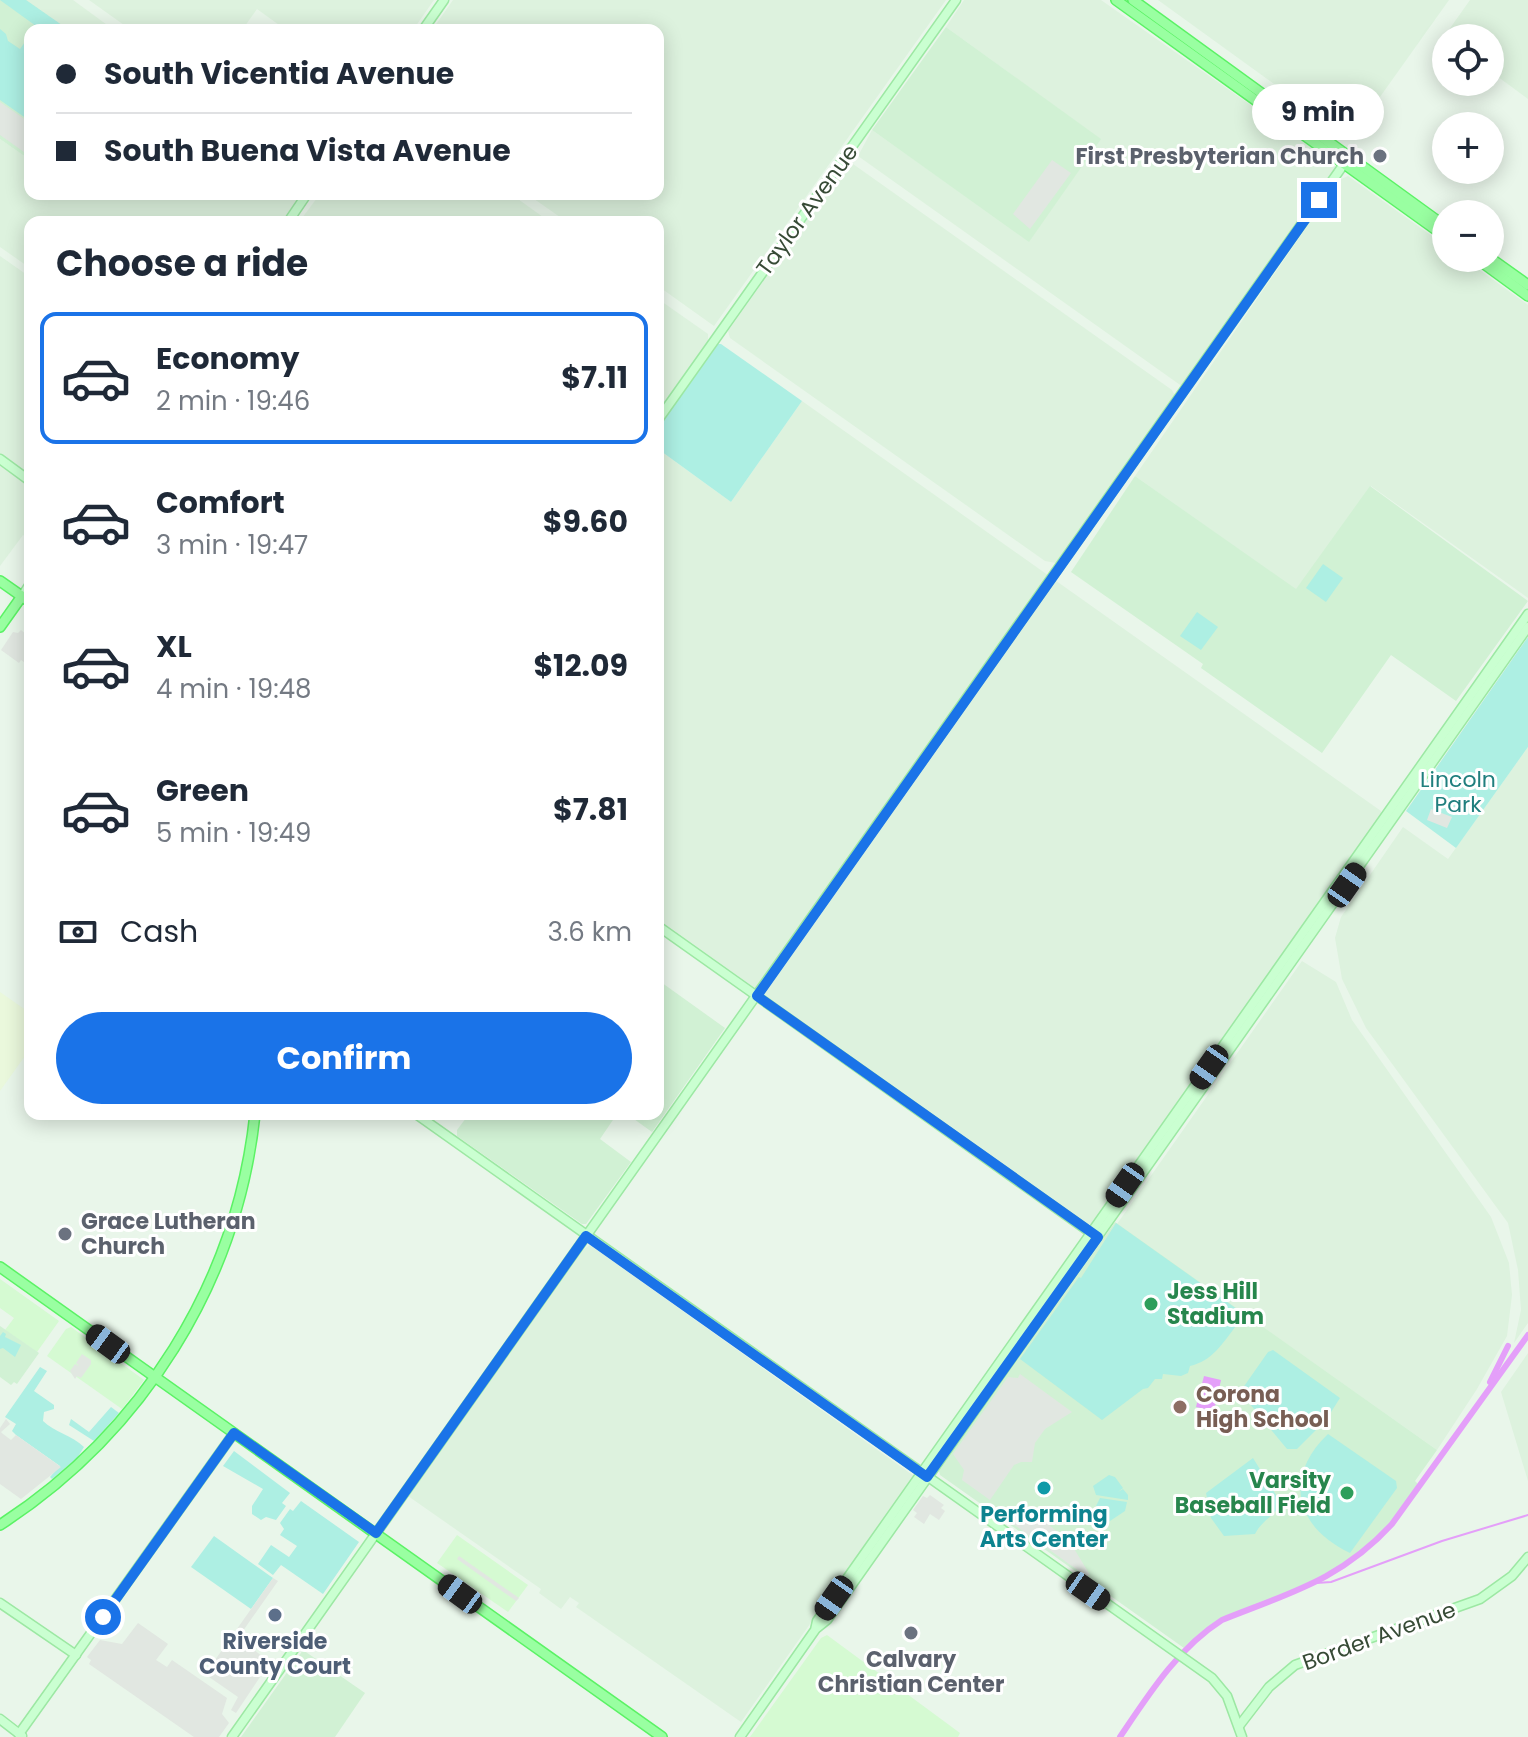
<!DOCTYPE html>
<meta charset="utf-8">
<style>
body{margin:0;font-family:Poppins,sans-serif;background:#f6f6f7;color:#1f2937;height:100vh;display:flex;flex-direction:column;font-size:30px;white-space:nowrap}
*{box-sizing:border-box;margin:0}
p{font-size:26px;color:#747a83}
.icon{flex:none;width:44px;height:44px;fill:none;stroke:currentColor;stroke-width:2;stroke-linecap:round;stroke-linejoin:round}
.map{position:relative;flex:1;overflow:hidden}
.drawer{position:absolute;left:24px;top:216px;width:640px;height:904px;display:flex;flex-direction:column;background:#fff;border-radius:16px;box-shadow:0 4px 20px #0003}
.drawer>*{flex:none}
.hud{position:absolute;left:24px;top:24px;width:640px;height:176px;border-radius:16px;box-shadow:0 4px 20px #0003;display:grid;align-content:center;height:176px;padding:0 32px;background:#fff}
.tools{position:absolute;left:1432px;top:24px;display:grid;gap:16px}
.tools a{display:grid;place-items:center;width:72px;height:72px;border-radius:50%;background:#fff;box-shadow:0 4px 20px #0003;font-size:40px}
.end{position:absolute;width:36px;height:36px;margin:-18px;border:10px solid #1a73e8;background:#fff;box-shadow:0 0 0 4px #fff}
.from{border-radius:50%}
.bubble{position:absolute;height:56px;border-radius:28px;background:#fff;box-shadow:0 4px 20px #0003;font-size:26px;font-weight:700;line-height:56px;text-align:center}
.car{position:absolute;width:24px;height:48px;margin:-24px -12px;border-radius:10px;box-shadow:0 0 6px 2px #0007;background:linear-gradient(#222 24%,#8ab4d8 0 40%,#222 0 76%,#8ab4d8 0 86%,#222 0)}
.hud b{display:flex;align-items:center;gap:28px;height:76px;font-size:30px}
.hud b+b{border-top:2px solid #e0e1e3}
.hud i{width:20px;height:20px;background:#1f2937}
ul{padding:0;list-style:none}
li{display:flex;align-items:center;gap:24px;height:132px;margin:0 16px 12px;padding:0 16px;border:4px solid transparent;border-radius:16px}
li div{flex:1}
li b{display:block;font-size:30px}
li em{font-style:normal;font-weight:700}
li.active{border-color:#1a73e8}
li>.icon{width:72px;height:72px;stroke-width:1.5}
h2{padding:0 32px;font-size:36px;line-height:96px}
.pay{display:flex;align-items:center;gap:20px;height:88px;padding:0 32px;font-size:30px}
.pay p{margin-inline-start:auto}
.primary-button{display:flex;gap:16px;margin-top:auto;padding:16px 32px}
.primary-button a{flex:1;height:92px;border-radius:48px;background:#1a73e8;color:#fff;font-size:32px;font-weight:700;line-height:92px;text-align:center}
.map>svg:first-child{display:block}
</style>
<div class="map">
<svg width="1528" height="1737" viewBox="0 0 1528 1737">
<rect width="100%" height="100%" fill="#e9f6ea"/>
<g fill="#ddf2de">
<path d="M 26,0 L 73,0 L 114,30 L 69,30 Z"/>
<path d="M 89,0 L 434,0 L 413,30 L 286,30 L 257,9 L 242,30 L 131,30 Z"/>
<path d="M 453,0 L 946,0 L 714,326 L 658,286 L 658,222 L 567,222 L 527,194 L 658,194 L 658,30 L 432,30 Z"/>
<path d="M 964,0 L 1101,0 L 1332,162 L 1335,167 L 1334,172 L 1183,387 L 858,156 L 872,130 L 1029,241 L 1100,139 L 946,27 Z"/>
<path d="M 1158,0 L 1449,0 L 1350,139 Z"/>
<path d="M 1470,0 L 1528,0 L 1528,99 L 1490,71 L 1490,38 L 1446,38 L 1446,55 L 1436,48 Z"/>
<path d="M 0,139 L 30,160 L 30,194 L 302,194 L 282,222 L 30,222 L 30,268 L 0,247 Z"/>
<path d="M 846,164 L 853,164 L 1172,390 L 1176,397 L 1056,563 L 1045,561 L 730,338 L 728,331 Z"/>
<path d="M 1348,176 L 1446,246 L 1446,258 L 1463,258 L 1528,305 L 1528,598 L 1371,486 L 1296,590 L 1135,476 L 1339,180 Z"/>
<path d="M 320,194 L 511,194 L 550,222 L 299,222 Z"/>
<path d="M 0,256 L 30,277 L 30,539 L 23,535 L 0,566 Z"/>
<path d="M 658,299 L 708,334 L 708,341 L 658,412 Z"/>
<path d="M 802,401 L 1381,811 L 1381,816 L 1093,1224 L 1086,1224 L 658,919 L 658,449 L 731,502 Z"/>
<path d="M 1528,747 L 1528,1323 L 1514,1343 L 1521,1310 L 1518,1270 L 1508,1223 L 1366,1028 L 1342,979 L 1335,938 L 1341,917 L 1403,827 L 1448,859 Z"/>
<path d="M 1302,961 L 1336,982 L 1352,1020 L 1491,1217 L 1509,1263 L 1512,1295 L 1507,1336 L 1477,1389 L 1437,1450 L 1117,1224 Z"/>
<path d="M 590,1245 L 914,1476 L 741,1722 L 576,1607 L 579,1603 L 570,1597 L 561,1609 L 539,1593 L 541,1589 L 408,1496 L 584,1249 Z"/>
<path d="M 1528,1353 L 1528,1481 L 1501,1392 Z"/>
</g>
<g fill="#d5fad2">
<path d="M 0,1279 L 59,1321 L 37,1352 L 5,1330 L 14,1318 L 0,1308 Z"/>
<path d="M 71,1327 L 144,1380 L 122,1409 L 47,1356 L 66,1329 Z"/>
<path d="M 457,1535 L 528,1585 L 508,1612 L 437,1563 Z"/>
<path d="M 827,1635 L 960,1733 L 958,1737 L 750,1737 L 821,1638 Z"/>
</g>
<g fill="#d1f1d4">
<path d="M 0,0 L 26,0 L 69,30 L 30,30 L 30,160 L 0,139 Z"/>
<path d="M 946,27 L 1101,139 L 1029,242 L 872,130 Z"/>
<path d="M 1135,476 L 1296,589 L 1370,486 L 1528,601 L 1456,701 L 1391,655 L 1322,753 L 1201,668 L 1203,664 L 1071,572 Z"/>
<path d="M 658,980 L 725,1028 L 652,1132 L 627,1114 L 658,1114 Z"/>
<path d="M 469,1114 L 617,1114 L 600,1139 L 631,1162 L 586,1224 L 582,1224 L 457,1136 L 457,1130 Z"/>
<path d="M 1115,1222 L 1437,1450 L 1415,1481 L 1418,1484 L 1392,1521 L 1357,1556 L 1318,1581 L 1219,1619 L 1184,1648 L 940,1475 L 939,1471 Z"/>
<path d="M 0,1326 L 39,1353 L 17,1384 L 14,1382 L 11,1385 L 0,1377 Z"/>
<path d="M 303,1650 L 365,1693 L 335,1737 L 241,1737 Z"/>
</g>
<path fill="#eaf8dc" d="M 0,992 L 30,1013 L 30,1049 L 0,1091 Z"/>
<g fill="#adefe3">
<path d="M 0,0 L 26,0 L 69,30 L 33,30 L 36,26 Z"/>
<path d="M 0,29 L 6,34 L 8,41 L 20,49 L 30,35 L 30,121 L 0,100 Z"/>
<path d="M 718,344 L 721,344 L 802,401 L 731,502 L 658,449 L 658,428 Z"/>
<path d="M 1323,564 L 1343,578 L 1326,602 L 1306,588 Z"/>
<path d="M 1197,612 L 1218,627 L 1201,650 L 1180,636 Z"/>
<path d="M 1528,637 L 1528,747 L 1456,848 L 1406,811 Z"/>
<path d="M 1116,1223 L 1237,1309 L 1230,1321 L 1236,1326 C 1222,1344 1212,1361 1190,1366 L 1188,1373 L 1181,1376 L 1163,1374 L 1162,1379 L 1155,1379 L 1148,1388 L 1143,1389 L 1102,1420 L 1020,1359 L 1079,1277 L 1081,1278 Z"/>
<path d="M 3,1332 L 6,1334 L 5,1337 L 21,1345 L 15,1357 L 3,1348 L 0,1349 L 0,1336 Z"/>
<path d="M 1273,1350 L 1340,1398 L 1326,1420 L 1297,1449 L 1287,1449 L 1240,1392 L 1268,1352 Z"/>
<path d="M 40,1367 L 47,1371 L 34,1391 L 54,1405 L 54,1409 L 44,1412 L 43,1421 C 54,1432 72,1435 84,1447 L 77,1458 L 52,1479 L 50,1477 L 60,1466 L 16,1435 L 12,1431 L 16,1424 L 5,1417 Z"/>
<path d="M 111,1407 L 119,1413 L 94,1441 L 69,1425 L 71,1419 L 89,1432 Z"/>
<path d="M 1328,1434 L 1396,1481 L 1397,1488 L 1350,1553 C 1295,1527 1283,1477 1328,1434 Z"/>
<path d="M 234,1451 L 290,1493 L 282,1503 L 286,1506 L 276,1520 L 266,1517 L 261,1520 L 252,1514 L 252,1506 L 263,1489 L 223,1466 Z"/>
<path d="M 1253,1458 L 1281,1503 C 1276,1515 1262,1520 1255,1534 L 1224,1536 L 1211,1518 L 1206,1493 Z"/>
<path d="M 1109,1475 L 1115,1477 L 1123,1488 L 1118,1492 L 1123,1489 L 1128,1495 L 1128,1500 L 1096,1495 L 1093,1486 Z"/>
<path d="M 1100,1498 L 1127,1502 L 1125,1511 L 1107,1523 L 1095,1508 Z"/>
<path d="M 301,1501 L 359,1542 L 323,1594 L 281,1565 L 273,1575 L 258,1564 L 271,1545 L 289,1557 L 297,1546 L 280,1535 L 284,1529 L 280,1523 L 290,1509 L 293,1511 Z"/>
<path d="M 214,1536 L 273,1578 L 251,1609 L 191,1567 Z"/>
</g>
<g fill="#e1e7e1">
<path d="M 0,102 L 30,123 L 30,148 L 24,152 L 0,135 Z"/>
<path d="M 1052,160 L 1071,173 L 1030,229 L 1013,214 Z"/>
<path d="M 21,630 L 28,636 L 26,640 L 30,643 L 30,654 L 24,662 L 21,660 L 19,663 L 1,650 L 13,632 L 18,633 Z"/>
<path d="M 1431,809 L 1452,817 L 1447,828 L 1427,820 Z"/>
<path d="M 82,1354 L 91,1360 L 91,1364 L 81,1378 L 77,1376 L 75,1379 L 70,1371 L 75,1364 L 79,1366 L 76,1363 Z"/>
<path d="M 1020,1374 L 1072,1412 L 1045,1429 L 1035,1443 L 1032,1462 L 1021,1462 L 1014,1465 L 990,1500 L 962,1480 L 964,1470 L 953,1454 L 1008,1377 L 1018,1378 Z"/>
<path d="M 6,1419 L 10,1424 L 1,1432 L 3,1434 L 11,1440 L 16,1435 L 61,1467 L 21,1499 L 0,1484 L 0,1428 Z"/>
<path d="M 930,1495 L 944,1505 L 941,1508 L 945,1511 L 939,1520 L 930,1514 L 924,1524 L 914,1517 L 917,1513 L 913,1510 L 923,1496 L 927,1498 Z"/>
<path d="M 1006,1514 L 1029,1516 L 1044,1521 L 1070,1542 L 1090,1575 L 1086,1576 L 1002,1516 Z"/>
<path d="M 459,1556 L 519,1598 L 516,1601 L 457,1559 Z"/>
<path d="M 273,1578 L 278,1581 L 238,1638 L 270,1662 L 236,1713 L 231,1710 L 238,1697 L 209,1677 L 213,1670 L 210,1667 Z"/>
<path d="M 138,1623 L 168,1644 L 156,1660 L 167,1667 L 172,1660 L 227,1698 L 222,1714 L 229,1723 L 219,1737 L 194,1737 L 89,1664 L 91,1660 L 87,1657 L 100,1640 L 122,1644 Z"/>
</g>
<path fill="#e49ff9" d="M 1204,1376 L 1221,1380 L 1214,1411 L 1196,1407 Z"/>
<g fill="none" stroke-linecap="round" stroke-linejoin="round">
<path stroke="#e49ff9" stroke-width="2" d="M 1316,1583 L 1331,1582 L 1442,1541 L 1528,1515"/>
<g stroke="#e49ff9" stroke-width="6">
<path d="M 1490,1382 L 1508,1346"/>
<path d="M 1120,1737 C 1149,1694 1178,1648 1222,1620 C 1289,1593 1341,1580 1392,1524 L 1528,1335"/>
</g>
<g stroke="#9ce8a3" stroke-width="11">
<g id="secondary">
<path d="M 423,30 L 444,0"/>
<path d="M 288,222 L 307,194"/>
<path d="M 658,420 L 956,0"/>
<path d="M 0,459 L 30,481"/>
<path d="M 22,596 L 30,584"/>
<path d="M 658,926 L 1094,1235"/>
<path d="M 416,1114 L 1212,1678 L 1227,1696 L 1242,1737"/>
<path d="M 0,1603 L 76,1655"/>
<path d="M 817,1628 L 827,1620 L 1528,627"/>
<path d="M 0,1719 L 22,1736"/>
<path d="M 1239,1726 L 1269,1687 L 1295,1665 L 1480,1599 L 1512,1576 L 1528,1557"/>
<path d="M 19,1734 L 234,1433"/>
<path d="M 232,1737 L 1344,164"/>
<path d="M 740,1737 L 815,1630 L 817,1621 L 865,1553 L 1528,614"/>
</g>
</g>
<g stroke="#5bf265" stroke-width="12">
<g id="primary">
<path d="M 1116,0 L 1446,237"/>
<path d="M 1133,0 L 1446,227"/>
<path d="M 1476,258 L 1528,296"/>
<path d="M 1490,258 L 1528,285"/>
<path d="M 0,581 L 30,602"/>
<path d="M 0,627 L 22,596"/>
<path d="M 0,1267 L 662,1737"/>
<path d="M 0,1525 C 142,1433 237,1283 255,1114"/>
</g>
</g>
<use href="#secondary" stroke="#caffd1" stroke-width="8"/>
<use href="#primary" stroke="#99ffa1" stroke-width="9"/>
</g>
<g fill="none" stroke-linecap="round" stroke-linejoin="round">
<path stroke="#1a73e8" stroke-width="10" d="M 103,1617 L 234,1433 L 376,1533 L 586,1236 L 927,1477 L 1098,1237 L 757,996 L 1319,200"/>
</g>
<g fill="#6b7280" stroke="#fff" stroke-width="3">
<circle cx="1380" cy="156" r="8"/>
<circle cx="65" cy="1234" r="8"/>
<circle cx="911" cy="1633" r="8"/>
</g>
<g fill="#2e9e5b" stroke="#fff" stroke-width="3">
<circle cx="1151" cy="1304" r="8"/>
<circle cx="1347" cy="1493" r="8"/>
</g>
<circle fill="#8d6e63" stroke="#fff" stroke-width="3" cx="1180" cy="1407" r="8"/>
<circle fill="#0f9aa8" stroke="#fff" stroke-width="3" cx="1044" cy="1488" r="8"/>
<circle fill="#5c6f8a" stroke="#fff" stroke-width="3" cx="275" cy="1615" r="8"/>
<g text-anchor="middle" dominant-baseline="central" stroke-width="6" stroke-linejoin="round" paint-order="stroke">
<g font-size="22" font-weight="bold" fill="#5b616d" stroke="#fff" text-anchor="end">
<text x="1364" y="156">First Presbyterian Church</text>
<text x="81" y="1221" text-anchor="start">Grace Lutheran<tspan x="81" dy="25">Church</tspan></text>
<text x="911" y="1659" text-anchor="middle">Calvary<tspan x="911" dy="25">Christian Center</tspan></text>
</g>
<g font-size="22" fill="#374b36" stroke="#fff">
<text transform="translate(807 210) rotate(-54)">Taylor Avenue</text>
<text transform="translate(1379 1636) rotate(-20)">Border Avenue</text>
</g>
<g font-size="22" fill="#207f7e" stroke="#fff">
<text x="1458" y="779">Lincoln<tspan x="1458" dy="25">Park</tspan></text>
</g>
<g font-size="22" font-weight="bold" fill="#27864d" stroke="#fff" text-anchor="start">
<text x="1167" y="1291">Jess Hill<tspan x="1167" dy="25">Stadium</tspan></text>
<text x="1331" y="1480" text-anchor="end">Varsity<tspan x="1331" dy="25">Baseball Field</tspan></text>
</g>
<g font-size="22" font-weight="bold" fill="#785e54" stroke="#fff" text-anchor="start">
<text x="1196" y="1394">Corona<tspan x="1196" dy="25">High School</tspan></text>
</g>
<g font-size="22" font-weight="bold" fill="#0d838f" stroke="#fff">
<text x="1044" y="1514">Performing<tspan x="1044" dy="25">Arts Center</tspan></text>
</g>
<g font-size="22" font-weight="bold" fill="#4e5e75" stroke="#fff">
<text x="275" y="1641">Riverside<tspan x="275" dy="25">County Court</tspan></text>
</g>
</g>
</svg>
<div class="tools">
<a><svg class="icon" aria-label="locate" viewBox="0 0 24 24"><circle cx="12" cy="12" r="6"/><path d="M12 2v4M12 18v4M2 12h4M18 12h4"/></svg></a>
<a>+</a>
<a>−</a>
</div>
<i class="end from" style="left:103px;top:1617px"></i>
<i class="end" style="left:1319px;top:200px"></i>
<div class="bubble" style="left:1252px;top:84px;width:132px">9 min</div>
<i class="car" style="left:1347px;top:885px;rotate:35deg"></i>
<i class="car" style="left:1209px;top:1067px;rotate:215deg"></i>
<i class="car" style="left:1125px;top:1185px;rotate:215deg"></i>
<i class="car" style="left:108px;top:1344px;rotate:306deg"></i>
<i class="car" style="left:1088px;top:1591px;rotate:125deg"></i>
<i class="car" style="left:460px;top:1594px;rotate:306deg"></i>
<i class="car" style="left:834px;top:1598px;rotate:215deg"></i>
<div class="hud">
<b><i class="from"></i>South Vicentia Avenue</b>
<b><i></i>South Buena Vista Avenue</b>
</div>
<section class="drawer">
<h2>Choose a ride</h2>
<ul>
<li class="active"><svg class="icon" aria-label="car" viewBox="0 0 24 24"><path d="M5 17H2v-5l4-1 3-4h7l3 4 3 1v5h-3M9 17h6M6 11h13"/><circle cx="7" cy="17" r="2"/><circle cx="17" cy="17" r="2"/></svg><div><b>Economy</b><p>2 min · 19:46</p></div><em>$7.11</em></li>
<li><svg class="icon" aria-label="car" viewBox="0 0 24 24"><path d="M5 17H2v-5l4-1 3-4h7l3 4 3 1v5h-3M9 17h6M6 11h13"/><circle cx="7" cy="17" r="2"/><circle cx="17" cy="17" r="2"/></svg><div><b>Comfort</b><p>3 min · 19:47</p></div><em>$9.60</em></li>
<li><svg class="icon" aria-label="car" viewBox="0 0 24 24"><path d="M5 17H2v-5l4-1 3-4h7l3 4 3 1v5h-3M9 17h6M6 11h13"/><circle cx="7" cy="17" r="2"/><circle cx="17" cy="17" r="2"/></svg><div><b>XL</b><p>4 min · 19:48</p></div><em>$12.09</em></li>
<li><svg class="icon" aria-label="car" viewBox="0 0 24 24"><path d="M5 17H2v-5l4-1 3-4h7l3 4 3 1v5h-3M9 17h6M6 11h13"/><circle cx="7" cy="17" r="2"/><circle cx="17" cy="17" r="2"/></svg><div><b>Green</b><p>5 min · 19:49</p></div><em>$7.81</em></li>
</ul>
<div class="pay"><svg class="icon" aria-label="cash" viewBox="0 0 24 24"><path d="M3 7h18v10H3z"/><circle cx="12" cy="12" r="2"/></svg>Cash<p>3.6 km</p></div>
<div class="primary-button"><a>Confirm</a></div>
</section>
</div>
